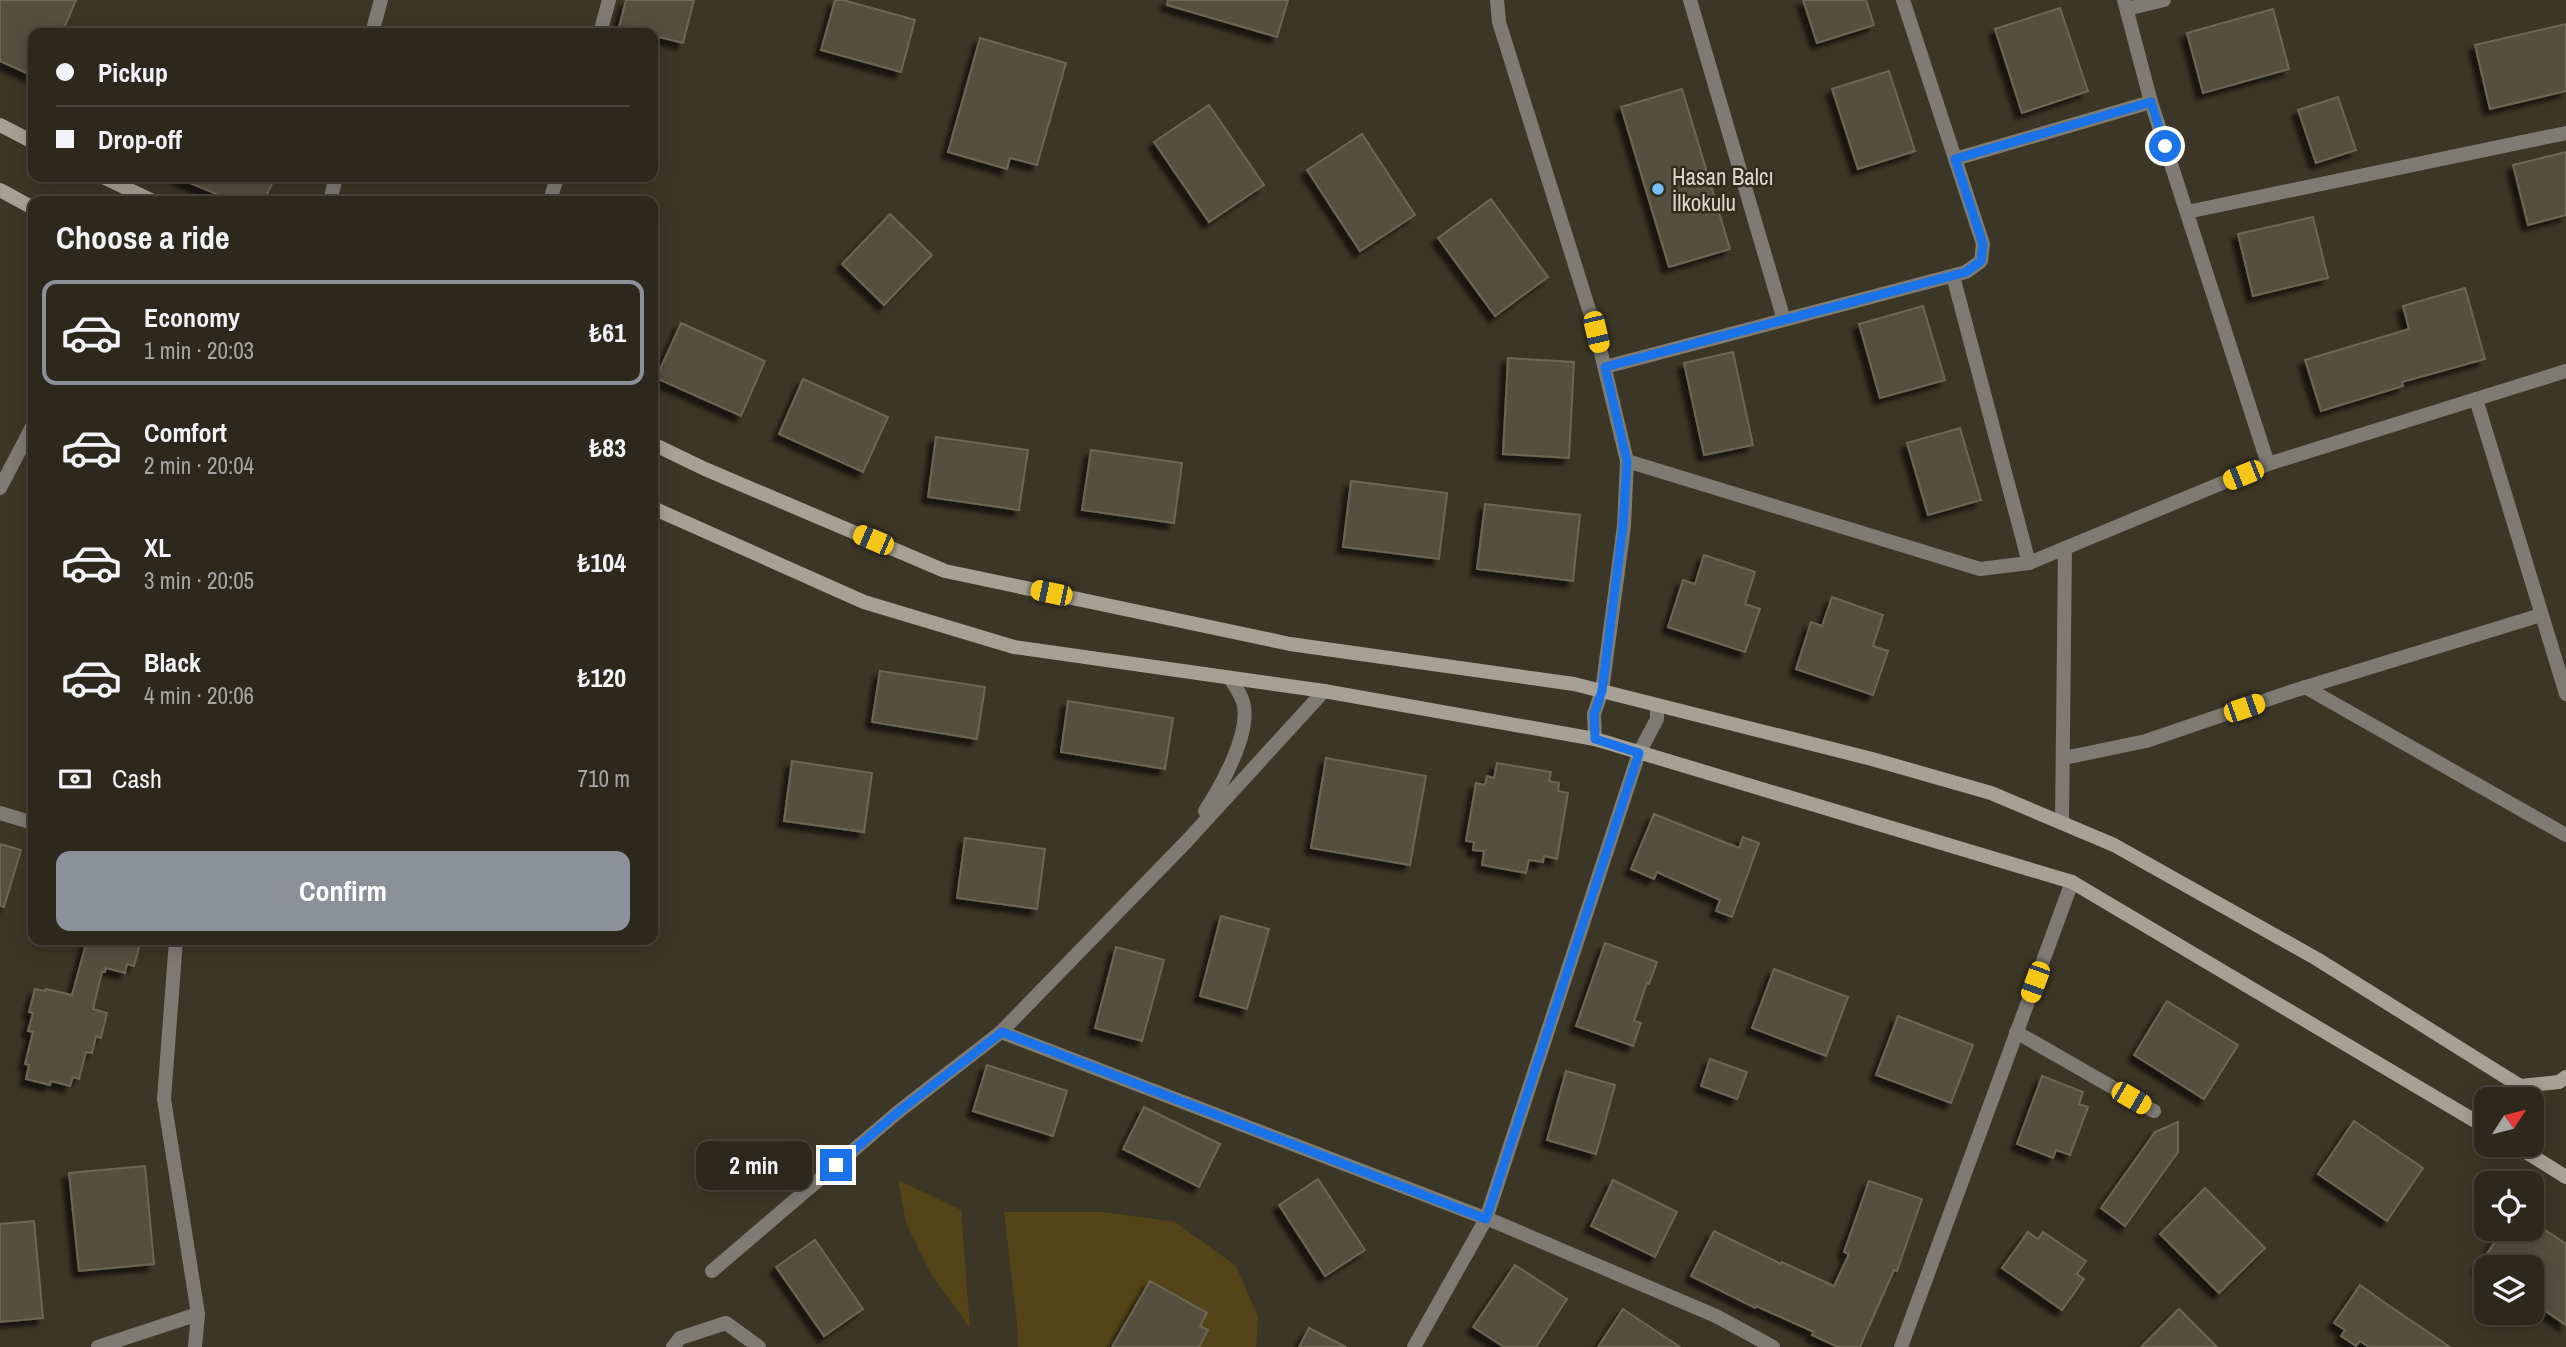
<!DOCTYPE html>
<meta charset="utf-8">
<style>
body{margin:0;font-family:"Archivo Narrow",sans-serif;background:#393429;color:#f1f3f6;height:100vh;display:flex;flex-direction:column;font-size:26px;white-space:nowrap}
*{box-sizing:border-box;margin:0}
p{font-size:23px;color:#a7a6a3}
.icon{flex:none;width:38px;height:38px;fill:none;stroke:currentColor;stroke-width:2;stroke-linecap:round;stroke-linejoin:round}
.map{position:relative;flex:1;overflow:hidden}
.panel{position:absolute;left:28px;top:196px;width:630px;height:749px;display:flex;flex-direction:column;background:#2d281c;border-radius:14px;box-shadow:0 4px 18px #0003,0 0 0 2px #48443b}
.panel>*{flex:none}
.hud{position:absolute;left:28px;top:28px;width:630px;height:154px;border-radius:14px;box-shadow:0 4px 18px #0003,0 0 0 2px #48443b;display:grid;align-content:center;height:154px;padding:0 28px;background:#2d281c}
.needle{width:46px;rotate:54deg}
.buttons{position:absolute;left:2474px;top:1087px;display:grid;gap:14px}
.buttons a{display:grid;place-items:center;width:70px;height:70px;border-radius:14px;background:#2d281c;box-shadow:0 4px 18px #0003,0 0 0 2px #48443b;font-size:35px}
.end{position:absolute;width:32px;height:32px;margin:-16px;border:9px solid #1a73e8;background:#fff;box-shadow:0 0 0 4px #fff}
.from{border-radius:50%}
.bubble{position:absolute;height:49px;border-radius:14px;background:#2d281c;box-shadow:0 4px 18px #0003,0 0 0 2px #48443b;font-size:23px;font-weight:700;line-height:49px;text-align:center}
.car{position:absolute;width:21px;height:42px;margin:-21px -10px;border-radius:9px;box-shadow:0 0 5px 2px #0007;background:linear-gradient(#f5c518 24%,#345 0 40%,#f5c518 0 76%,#345 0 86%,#f5c518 0)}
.hud b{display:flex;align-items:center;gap:24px;height:66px;font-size:26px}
.hud b+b{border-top:2px solid #48443b}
.hud i{width:18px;height:18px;background:#f1f3f6}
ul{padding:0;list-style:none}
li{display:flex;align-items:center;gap:21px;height:105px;margin:0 14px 10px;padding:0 14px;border:4px solid transparent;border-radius:14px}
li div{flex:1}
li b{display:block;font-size:26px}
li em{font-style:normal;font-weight:700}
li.active{border-color:#8c9099}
li>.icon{width:63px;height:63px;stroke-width:1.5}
h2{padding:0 28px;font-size:32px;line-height:84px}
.pay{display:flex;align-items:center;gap:18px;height:77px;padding:0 28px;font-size:26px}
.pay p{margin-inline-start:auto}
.button{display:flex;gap:14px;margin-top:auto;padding:14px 28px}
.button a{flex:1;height:80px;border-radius:14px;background:#8c9099;color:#fff;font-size:28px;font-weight:700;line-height:80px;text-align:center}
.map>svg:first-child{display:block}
</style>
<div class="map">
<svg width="2566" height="1347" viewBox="0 0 2566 1347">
<defs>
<filter id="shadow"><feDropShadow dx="-6" dy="6" stdDeviation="2" flood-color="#0009"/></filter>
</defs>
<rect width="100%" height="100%" fill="#3c3626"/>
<g fill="#534518">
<path d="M 898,1180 L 961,1210 L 970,1328 L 931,1274 L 906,1223 Z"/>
<path d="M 1004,1212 L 1103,1212 L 1175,1222 L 1236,1266 L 1258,1317 L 1256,1347 L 1018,1347 L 1017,1323 Z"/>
</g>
<g fill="#56503f" stroke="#6c6654" stroke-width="2" filter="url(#shadow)">
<path d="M 0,0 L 76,0 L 62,33 L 33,33 L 33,76 L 0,61 Z"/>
<path d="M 626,0 L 694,0 L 683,43 L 619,27 Z"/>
<path d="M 835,0 L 843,0 L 915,20 L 901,72 L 821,50 Z"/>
<path d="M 1168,0 L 1288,0 L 1277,37 L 1167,5 Z"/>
<path d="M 1803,0 L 1866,0 L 1874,25 L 1817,43 Z"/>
<path d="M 2060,8 L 2088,91 L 2022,113 L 1995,29 Z"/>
<path d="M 2273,9 L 2289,69 L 2203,93 L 2187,33 Z"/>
<path d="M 2566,24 L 2566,91 L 2490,109 L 2475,45 Z"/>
<path d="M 980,38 L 1066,63 L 1037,165 L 1010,158 L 1007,169 L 948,152 Z"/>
<path d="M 1889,71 L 1915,151 L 1858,169 L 1832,89 Z"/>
<path d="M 1682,89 L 1730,249 L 1669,267 L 1621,107 Z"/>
<path d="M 2338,97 L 2356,150 L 2316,163 L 2298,110 Z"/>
<path d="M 1209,105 L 1264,185 L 1209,222 L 1154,142 Z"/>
<path d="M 1362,134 L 1415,215 L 1360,251 L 1307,170 Z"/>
<path d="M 2566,152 L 2566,215 L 2528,225 L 2513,165 Z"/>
<path d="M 176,177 L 275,177 L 264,201 L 233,201 Z"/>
<path d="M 1491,199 L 1548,277 L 1495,316 L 1438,238 Z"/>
<path d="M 890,214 L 932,255 L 884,305 L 842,264 Z"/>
<path d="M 2313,217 L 2328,278 L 2253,296 L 2238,234 Z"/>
<path d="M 2465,288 L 2485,359 L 2402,382 L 2403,386 L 2321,411 L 2305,360 L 2409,329 L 2403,306 Z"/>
<path d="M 1923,306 L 1945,380 L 1880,398 L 1859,324 Z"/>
<path d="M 681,323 L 765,361 L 741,416 L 656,378 Z"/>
<path d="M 1733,352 L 1753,445 L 1704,455 L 1684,363 Z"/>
<path d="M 1508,358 L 1574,362 L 1569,458 L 1503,454 Z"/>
<path d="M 803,379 L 888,417 L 863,472 L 779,434 Z"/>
<path d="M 1960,428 L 1981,500 L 1928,515 L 1907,443 Z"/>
<path d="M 936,437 L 1028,450 L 1019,510 L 928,497 Z"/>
<path d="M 1091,450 L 1182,463 L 1174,523 L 1082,510 Z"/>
<path d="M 1351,481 L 1447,493 L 1439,559 L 1343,547 Z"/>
<path d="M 1485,504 L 1580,515 L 1573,581 L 1477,569 Z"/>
<path d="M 1704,555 L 1755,572 L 1745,604 L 1760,609 L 1745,652 L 1668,627 L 1683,580 L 1695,584 Z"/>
<path d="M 1832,597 L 1883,615 L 1873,646 L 1888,651 L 1873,695 L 1796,669 L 1811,622 L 1822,626 Z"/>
<path d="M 880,671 L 985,687 L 977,739 L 872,722 Z"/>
<path d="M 1068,701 L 1173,718 L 1165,769 L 1061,752 Z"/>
<path d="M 1326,758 L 1426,776 L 1410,865 L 1311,848 Z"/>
<path d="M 792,761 L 872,773 L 864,832 L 784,821 Z"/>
<path d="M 1497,763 L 1551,772 L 1549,781 L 1559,783 L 1558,791 L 1568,793 L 1557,859 L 1544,856 L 1543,862 L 1529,860 L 1526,873 L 1482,865 L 1484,851 L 1473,850 L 1474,842 L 1466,841 L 1476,783 L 1485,785 L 1487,776 L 1494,778 Z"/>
<path d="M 1654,814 L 1739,848 L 1743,837 L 1759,843 L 1732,917 L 1716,911 L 1720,900 L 1657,872 L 1654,879 L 1631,869 Z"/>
<path d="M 965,838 L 1045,849 L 1037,909 L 957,898 Z"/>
<path d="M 0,844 L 21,850 L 4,907 L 0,906 Z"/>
<path d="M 1221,916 L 1269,929 L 1247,1009 L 1200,996 Z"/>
<path d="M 87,940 L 141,940 L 134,966 L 127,964 L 125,973 L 106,968 L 105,972 L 102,972 L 93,1009 L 107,1013 L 101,1038 L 96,1036 L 92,1053 L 86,1052 L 79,1079 L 73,1077 L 70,1086 L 51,1081 L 50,1085 L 26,1079 L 29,1065 L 25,1064 L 33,1032 L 28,1031 L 33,1013 L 29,1012 L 35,989 L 45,991 L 46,989 L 72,995 Z"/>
<path d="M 1605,943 L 1657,962 L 1649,984 L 1647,983 L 1634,1021 L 1641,1023 L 1633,1046 L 1576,1026 Z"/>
<path d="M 1116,947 L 1164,960 L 1142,1041 L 1095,1028 Z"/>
<path d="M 1774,969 L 1848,997 L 1826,1056 L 1752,1028 Z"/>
<path d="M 2167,1001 L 2238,1045 L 2204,1099 L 2134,1055 Z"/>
<path d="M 1898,1016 L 1973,1045 L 1951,1103 L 1876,1075 Z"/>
<path d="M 1710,1059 L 1747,1072 L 1737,1099 L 1701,1086 Z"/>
<path d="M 987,1065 L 1067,1091 L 1053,1136 L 973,1111 Z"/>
<path d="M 1566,1071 L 1615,1085 L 1596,1154 L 1547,1140 Z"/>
<path d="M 2042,1076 L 2083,1092 L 2079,1104 L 2088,1107 L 2070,1155 L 2056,1150 L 2053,1158 L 2017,1144 Z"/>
<path d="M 1144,1107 L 1220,1144 L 1199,1187 L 1123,1149 Z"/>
<path d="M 2354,1121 L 2423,1168 L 2387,1221 L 2318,1174 Z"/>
<path d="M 2178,1122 L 2178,1152 L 2125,1226 L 2101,1208 L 2155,1132 Z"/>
<path d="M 145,1166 L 154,1264 L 79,1271 L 69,1173 Z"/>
<path d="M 1318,1179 L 1365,1250 L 1325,1276 L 1279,1205 Z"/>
<path d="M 1613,1180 L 1677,1212 L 1655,1257 L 1591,1226 Z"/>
<path d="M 1869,1181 L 1922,1199 L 1897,1271 L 1894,1270 L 1860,1347 L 1838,1347 L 1812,1335 L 1814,1332 L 1756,1306 L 1755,1308 L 1691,1276 L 1714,1231 L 1781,1264 L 1782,1262 L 1834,1286 L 1849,1254 L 1844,1252 Z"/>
<path d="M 2205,1188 L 2265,1248 L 2219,1293 L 2160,1234 Z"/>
<path d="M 34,1221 L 43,1318 L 0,1322 L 0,1224 Z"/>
<path d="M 2532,1221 L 2566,1244 L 2566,1325 L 2532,1302 L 2532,1267 L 2478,1267 L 2504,1228 L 2532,1228 Z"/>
<path d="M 2028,1232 L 2038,1239 L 2043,1232 L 2086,1261 L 2077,1274 L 2084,1279 L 2062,1310 L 2002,1268 Z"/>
<path d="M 815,1240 L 863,1309 L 824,1336 L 776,1267 Z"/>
<path d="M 1515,1265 L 1567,1299 L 1536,1347 L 1504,1347 L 1473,1327 Z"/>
<path d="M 1150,1281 L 1207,1313 L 1200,1326 L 1208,1330 L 1199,1347 L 1112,1347 Z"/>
<path d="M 2360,1285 L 2391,1307 L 2450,1347 L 2369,1347 L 2360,1341 L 2356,1346 L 2341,1336 L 2345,1330 L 2334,1323 Z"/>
<path d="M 1623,1309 L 1680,1347 L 1598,1347 Z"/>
<path d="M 2179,1309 L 2217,1347 L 2141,1347 Z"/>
<path d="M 1309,1328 L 1346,1347 L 1299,1347 Z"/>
</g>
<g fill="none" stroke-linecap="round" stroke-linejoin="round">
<g stroke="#7e7b73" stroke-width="14">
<path d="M 1497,0 L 1499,22 L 1596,332 L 1627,461 L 1624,526 L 1602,691 L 1594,714 L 1595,739"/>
<path d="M 1690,0 L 1784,320"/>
<path d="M 2124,0 L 2151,102 L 2268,464"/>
<path d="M 2127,9 L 2164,0"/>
<path d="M 372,33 L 381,0"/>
<path d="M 600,33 L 609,0"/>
<path d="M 1955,159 L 2151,102"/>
<path d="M 330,201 L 336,177"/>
<path d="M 550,201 L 557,177"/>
<path d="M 2187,212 L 2566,133"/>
<path d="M 1953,276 L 2029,563"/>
<path d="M 1605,367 L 1966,272 L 1981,261 L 1983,244 L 1903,0"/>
<path d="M 2476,399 L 2566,694"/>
<path d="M 1627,461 L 1980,569 L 2029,563 L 2268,464 L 2566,371"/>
<path d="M 0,488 L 33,425"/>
<path d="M 2305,687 L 2566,835"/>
<path d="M 2064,758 L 2146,741 L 2293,691 L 2541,615"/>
<path d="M 1205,811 C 1221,786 1252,732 1243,702 C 1241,694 1234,685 1230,678"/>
<path d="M 0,813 L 33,823"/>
<path d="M 2062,823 L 2065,548"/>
<path d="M 176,940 L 164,1099 L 198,1314 L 195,1347"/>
<path d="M 1001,1032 L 1498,1223 L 1716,1316 L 1773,1347"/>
<path d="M 2016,1032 L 2154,1111"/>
<path d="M 712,1271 L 898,1112 L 1001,1032 L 1186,842 L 1324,691"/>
<path d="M 98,1347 L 198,1314"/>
<path d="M 673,1347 L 680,1338 L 726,1323 L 759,1347"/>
<path d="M 1414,1347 L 1486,1219 L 1639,753 L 1657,719 L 1657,705"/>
<path d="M 1901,1347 L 2072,882"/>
</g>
<g stroke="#a6a194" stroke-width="14">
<path d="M 0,125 L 33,142"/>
<path d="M 103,177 L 153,201"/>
<path d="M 0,190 L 33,208"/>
<path d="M 653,444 L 705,469 L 945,571 L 1290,644 L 1574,684 L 1872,759 L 1991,793 L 2114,845 L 2317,959 L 2520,1086 L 2559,1082 L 2566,1077"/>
<path d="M 653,508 L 864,602 L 1014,647 L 1324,691 L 1595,739 L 2072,882 L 2487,1128"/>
<path d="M 2513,1144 L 2566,1177"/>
</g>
</g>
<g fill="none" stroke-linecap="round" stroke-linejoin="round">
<path stroke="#1a73e8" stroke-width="9" d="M 836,1165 L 898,1112 L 1002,1032 L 1486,1219 L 1639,753 L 1595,739 L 1594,714 L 1602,691 L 1623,526 L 1627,461 L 1605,367 L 1966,272 L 1981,261 L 1983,244 L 1955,159 L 2151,102 L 2165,146"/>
</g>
<circle fill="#76c0f7" stroke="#312c1c" stroke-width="2.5" cx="1658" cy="189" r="7"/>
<g text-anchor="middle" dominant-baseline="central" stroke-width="5" stroke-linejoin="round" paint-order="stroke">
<g font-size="23" fill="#dad7cd" stroke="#312c1c" text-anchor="start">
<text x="1672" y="176">Hasan Balcı<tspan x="1672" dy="26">İlkokulu</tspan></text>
</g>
</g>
</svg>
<div class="buttons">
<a><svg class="needle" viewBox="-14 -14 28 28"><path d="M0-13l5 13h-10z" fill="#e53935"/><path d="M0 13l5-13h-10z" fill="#a7a6a3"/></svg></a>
<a><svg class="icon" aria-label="locate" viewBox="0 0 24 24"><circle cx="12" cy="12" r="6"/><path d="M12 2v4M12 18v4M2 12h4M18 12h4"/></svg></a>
<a><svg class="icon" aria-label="layers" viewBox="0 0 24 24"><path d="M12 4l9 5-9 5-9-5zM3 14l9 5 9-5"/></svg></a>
</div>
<i class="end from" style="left:2165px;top:146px"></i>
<i class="end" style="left:836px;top:1165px"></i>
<div class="bubble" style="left:696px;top:1141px;width:116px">2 min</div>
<i class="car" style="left:1596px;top:332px;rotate:167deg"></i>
<i class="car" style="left:2243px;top:475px;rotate:248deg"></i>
<i class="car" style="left:873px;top:540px;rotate:293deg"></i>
<i class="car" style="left:1051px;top:593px;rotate:282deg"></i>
<i class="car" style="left:2244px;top:708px;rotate:71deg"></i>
<i class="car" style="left:2035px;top:982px;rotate:200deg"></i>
<i class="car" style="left:2131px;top:1098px;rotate:120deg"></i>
<div class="hud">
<b><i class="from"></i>Pickup</b>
<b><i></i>Drop-off</b>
</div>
<section class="panel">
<h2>Choose a ride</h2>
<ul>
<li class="active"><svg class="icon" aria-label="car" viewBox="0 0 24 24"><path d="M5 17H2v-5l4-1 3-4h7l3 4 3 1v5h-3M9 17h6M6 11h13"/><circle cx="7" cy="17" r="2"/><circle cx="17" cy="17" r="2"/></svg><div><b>Economy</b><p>1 min · 20:03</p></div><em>₺61</em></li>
<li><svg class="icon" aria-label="car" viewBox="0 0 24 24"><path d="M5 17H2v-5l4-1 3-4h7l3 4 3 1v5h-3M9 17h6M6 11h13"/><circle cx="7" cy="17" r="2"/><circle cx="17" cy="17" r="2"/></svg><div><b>Comfort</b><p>2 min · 20:04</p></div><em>₺83</em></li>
<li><svg class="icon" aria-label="car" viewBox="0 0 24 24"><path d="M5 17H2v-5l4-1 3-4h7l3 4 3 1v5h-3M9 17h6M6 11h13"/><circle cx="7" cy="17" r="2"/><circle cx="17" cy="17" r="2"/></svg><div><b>XL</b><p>3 min · 20:05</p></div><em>₺104</em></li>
<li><svg class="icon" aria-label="car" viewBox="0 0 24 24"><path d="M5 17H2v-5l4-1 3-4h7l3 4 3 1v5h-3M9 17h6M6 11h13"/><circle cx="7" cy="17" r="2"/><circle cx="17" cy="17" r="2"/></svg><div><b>Black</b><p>4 min · 20:06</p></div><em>₺120</em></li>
</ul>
<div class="pay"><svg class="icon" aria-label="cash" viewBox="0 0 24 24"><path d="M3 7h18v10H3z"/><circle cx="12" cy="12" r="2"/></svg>Cash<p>710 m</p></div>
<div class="button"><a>Confirm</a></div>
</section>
</div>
